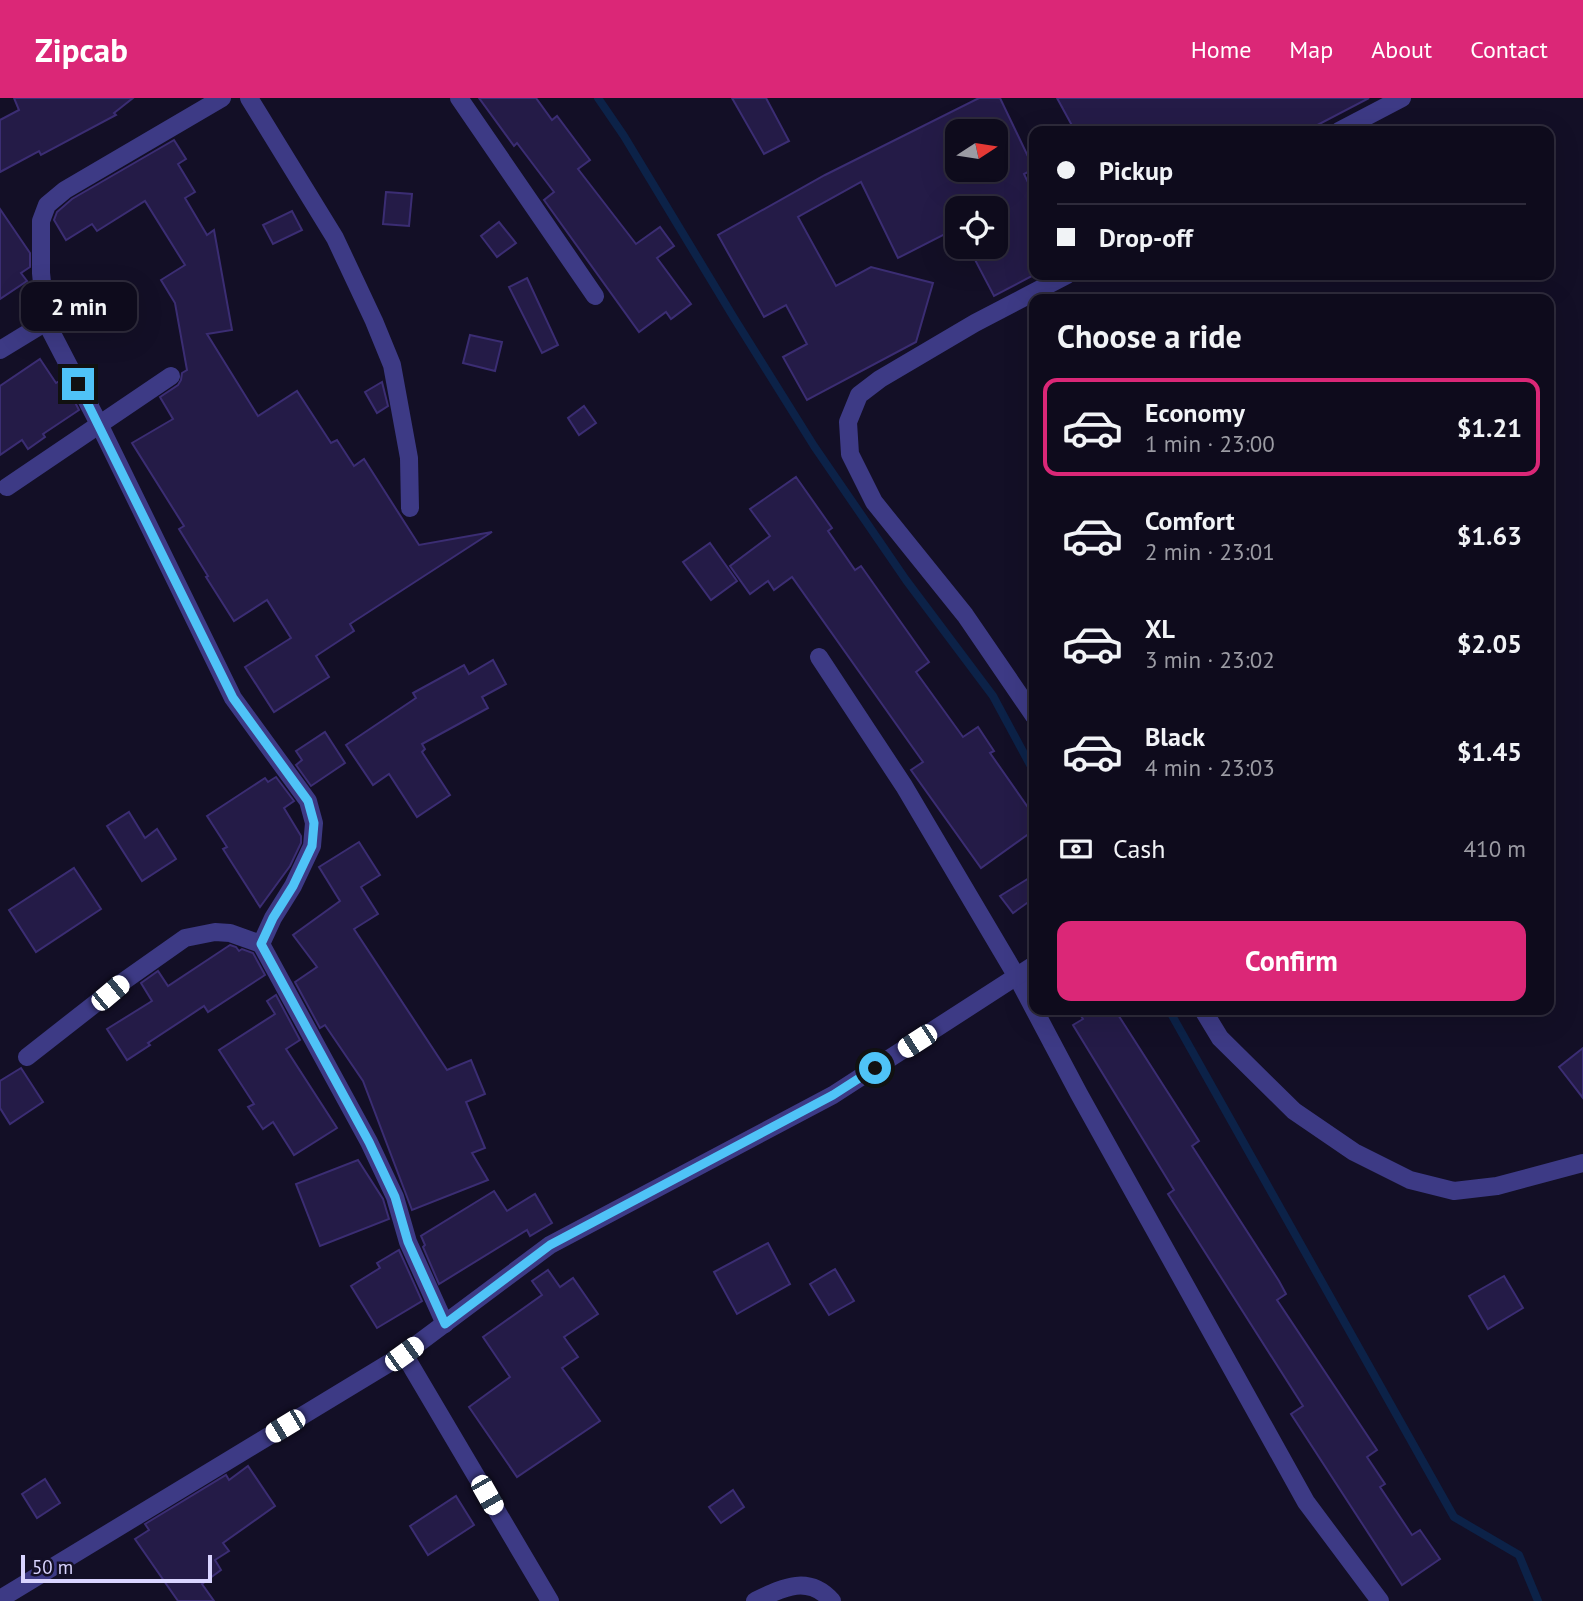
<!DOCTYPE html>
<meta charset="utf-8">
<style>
body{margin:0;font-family:"PT Sans",sans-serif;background:#1c1929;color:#f1f3f6;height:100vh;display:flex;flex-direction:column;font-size:26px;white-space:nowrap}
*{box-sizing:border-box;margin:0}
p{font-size:23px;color:#9b9ba3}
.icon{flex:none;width:38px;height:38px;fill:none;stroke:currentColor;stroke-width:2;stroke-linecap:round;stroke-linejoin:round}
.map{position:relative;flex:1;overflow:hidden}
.side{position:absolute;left:1029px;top:196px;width:525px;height:721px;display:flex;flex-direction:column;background:#0e0b1c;border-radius:14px;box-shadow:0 7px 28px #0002,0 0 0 2px #2e2b3b}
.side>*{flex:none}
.hud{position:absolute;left:1029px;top:28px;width:525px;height:154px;border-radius:14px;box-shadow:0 7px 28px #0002,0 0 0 2px #2e2b3b;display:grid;align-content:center;height:154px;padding:0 28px;background:#0e0b1c}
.needle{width:46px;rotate:78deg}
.tools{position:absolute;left:945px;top:21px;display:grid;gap:14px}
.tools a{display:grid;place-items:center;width:63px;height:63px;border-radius:14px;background:#0e0b1c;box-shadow:0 7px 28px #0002,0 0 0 2px #2e2b3b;font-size:35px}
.scale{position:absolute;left:21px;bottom:18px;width:191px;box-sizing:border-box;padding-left:7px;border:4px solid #d9d4ff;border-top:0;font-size:19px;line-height:24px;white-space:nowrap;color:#d9d4ff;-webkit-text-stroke:5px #130f26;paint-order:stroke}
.end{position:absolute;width:32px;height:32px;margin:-16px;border:9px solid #4fc3f7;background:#111;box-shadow:0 0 0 4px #111}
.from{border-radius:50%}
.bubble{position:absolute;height:49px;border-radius:14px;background:#0e0b1c;box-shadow:0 7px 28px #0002,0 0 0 2px #2e2b3b;font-size:23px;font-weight:800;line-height:49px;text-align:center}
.car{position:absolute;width:21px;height:42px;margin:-21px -10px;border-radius:9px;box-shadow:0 0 5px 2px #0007;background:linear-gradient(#fff 24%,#345 0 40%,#fff 0 76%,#345 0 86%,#fff 0)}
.hud b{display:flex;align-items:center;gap:24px;height:66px;font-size:26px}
.hud b+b{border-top:2px solid #2e2b3b}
.hud i{width:18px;height:18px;background:#f1f3f6}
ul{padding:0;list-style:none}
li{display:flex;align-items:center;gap:21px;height:98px;margin:0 14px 10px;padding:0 14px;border:4px solid transparent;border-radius:14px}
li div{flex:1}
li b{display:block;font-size:26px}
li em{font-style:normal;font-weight:800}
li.selected{border-color:#db2777}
li>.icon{width:63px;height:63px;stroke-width:1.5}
h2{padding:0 28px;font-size:32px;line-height:84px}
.pay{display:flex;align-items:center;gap:18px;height:77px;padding:0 28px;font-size:26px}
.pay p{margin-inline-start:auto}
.action{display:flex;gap:14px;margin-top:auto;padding:14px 28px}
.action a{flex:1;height:80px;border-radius:14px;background:#db2777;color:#fff;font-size:28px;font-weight:800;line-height:80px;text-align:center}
header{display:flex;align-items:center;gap:42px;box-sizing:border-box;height:98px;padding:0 35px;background:#db2777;color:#fff}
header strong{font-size:33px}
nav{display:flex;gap:38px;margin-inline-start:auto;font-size:24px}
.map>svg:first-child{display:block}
</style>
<header>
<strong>Zipcab</strong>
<nav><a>Home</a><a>Map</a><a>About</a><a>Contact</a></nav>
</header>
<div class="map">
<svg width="1583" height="1503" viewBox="0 0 1583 1503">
<rect width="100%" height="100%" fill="#130f26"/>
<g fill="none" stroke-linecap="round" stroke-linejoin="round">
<g stroke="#0c2248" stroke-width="8">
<path d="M 598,0 L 624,38 L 734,220 L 814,348 L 906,482 L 993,598 L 1034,674"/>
<path d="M 1169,912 L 1454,1419 L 1519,1457 L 1538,1503"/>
</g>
</g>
<g fill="#241b47" stroke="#3b2d73" stroke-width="2" fill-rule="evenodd">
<path d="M 14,0 L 133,0 L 114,15 L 116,17 L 41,57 L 39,53 L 0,74 L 0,22 L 19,12 Z"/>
<path d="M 479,0 L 536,0 L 552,22 L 557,18 L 590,62 L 578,71 L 636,146 L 660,129 L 674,148 L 657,160 L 691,206 L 671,221 L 666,214 L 639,234 L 544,102 L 554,94 L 517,45 L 514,48 Z"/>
<path d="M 732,0 L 766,0 L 789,43 L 764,56 Z"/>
<path d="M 979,0 L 1000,0 L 1034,71 L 1024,76 L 1034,97 L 1034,177 L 994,198 L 973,158 L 989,149 L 996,149 L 996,110 L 957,110 L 957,130 L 898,160 L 861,84 L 798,119 L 836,188 L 871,169 L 933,185 L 916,244 L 807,302 L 783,259 L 807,246 L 786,207 L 764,219 L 718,137 L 825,77 ZM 957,33 L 996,33 L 996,72 L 957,72 Z"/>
<path d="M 1057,0 L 1369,0 L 1306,33 L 1075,33 Z"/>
<path d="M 174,42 L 186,61 L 178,66 L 195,94 L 185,100 L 207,137 L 214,132 L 232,232 L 207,236 L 258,318 L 297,293 L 331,345 L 337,342 L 354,368 L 364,361 L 419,447 L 492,434 L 350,526 L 354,533 L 316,558 L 329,579 L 274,614 L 245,569 L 291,540 L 267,502 L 234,523 L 206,479 L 208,478 L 179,431 L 184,428 L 132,345 L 173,321 L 160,299 L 178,287 L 181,282 L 182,275 L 187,272 L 175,205 L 161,182 L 185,167 L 145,103 L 97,133 L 92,126 L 66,142 L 54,122 L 57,114 L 72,101 Z"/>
<path d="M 386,94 L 412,96 L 409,128 L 383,126 Z"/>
<path d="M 0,111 L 30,155 L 30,169 L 21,175 L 27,183 L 0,201 Z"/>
<path d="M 292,113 L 302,132 L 273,146 L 263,127 Z"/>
<path d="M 499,124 L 516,145 L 497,159 L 481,138 Z"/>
<path d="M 527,180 L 558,247 L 542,255 L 509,189 Z"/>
<path d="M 470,237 L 502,244 L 495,273 L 463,265 Z"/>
<path d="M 40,261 L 56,285 L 63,281 L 79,312 L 43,336 L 45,339 L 28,351 L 22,342 L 0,357 L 0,288 Z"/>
<path d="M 382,284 L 388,308 L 377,315 L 365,294 Z"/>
<path d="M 584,308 L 596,325 L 579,337 L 568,320 Z"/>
<path d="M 796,379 L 832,430 L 828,433 L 855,472 L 861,468 L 929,564 L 916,574 L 963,639 L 978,629 L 994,653 L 990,655 L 1034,718 L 1034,732 L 981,770 L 911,672 L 923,664 L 792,479 L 774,492 L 768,483 L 750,496 L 730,468 L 770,438 L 750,411 Z"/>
<path d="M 710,445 L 737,483 L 711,502 L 683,464 Z"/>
<path d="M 493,562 L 506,586 L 482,599 L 488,610 L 422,646 L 425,651 L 422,654 L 450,697 L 417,719 L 389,676 L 373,687 L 346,647 L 416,600 L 413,595 L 464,567 L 469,576 Z"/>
<path d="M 325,634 L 345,665 L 311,688 L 296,667 L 302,662 L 296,653 Z"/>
<path d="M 276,679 L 294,703 L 284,710 L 301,738 L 301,745 L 290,768 L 260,809 L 223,751 L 227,749 L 207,718 L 265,680 L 268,684 Z"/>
<path d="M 129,714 L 145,740 L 157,731 L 176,761 L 142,783 L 107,728 Z"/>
<path d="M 359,744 L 380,777 L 361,789 L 378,816 L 354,831 L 447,972 L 471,962 L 485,996 L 466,1004 L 485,1050 L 472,1055 L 488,1082 L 412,1112 L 363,983 L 325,927 L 320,930 L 295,884 L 317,869 L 293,837 L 340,803 L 319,769 Z"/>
<path d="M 74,770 L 101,811 L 36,854 L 9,812 Z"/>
<path d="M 1034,777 L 1034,800 L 1013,815 L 1000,798 Z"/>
<path d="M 230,847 L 236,849 L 239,853 L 242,851 L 253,855 L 265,877 L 208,914 L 204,908 L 148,945 L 150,947 L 127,962 L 107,931 L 152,903 L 141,885 L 158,873 L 168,888 Z"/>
<path d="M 276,897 L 300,942 L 286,951 L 337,1030 L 294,1057 L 273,1024 L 263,1031 L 248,1009 L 254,1006 L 219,952 L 275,916 L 267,903 Z"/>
<path d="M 1077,912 L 1115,912 L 1199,1043 L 1192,1048 L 1279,1183 L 1286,1196 L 1277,1202 L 1377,1352 L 1367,1359 L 1385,1386 L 1380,1389 L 1412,1437 L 1420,1432 L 1440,1461 L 1402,1487 L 1291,1316 L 1303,1308 L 1168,1096 L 1174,1092 L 1073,927 L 1083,921 Z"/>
<path d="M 1583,950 L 1583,1000 L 1559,969 Z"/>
<path d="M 21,970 L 43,1004 L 10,1026 L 0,1010 L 0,983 Z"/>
<path d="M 358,1062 L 383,1101 L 389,1121 L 320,1148 L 296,1086 Z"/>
<path d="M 494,1093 L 507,1113 L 535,1096 L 552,1125 L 530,1138 L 527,1132 L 439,1186 L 423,1149 L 425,1147 L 421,1138 Z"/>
<path d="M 768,1145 L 790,1186 L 737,1216 L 714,1174 Z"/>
<path d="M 399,1152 L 422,1203 L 377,1230 L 351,1188 L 380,1170 L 377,1165 Z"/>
<path d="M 835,1171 L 854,1203 L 829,1217 L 810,1186 Z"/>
<path d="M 548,1172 L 560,1189 L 573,1180 L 598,1216 L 564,1239 L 578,1259 L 562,1270 L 600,1323 L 517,1379 L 469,1309 L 510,1279 L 483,1239 L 542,1197 L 532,1183 Z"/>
<path d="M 1504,1178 L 1523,1210 L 1488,1231 L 1469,1198 Z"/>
<path d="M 248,1368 L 275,1408 L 223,1445 L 229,1453 L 215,1462 L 221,1472 L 202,1486 L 214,1503 L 178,1503 L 135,1441 L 149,1432 L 145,1426 L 226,1377 L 229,1382 Z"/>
<path d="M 45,1381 L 60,1405 L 37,1420 L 22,1396 Z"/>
<path d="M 733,1392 L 744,1409 L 721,1425 L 709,1409 Z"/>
<path d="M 456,1398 L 474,1427 L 428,1457 L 410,1428 Z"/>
</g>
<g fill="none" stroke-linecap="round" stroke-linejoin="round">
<g stroke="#3d3a85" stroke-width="18">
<path d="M 222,0 L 65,92 L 47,107 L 41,123 L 41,175 L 46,224 L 100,328 L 233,600 L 308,703 L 314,725 L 312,748 L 293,788 L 273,820 L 261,846 L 369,1044 L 395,1099 L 408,1144 L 445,1226"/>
<path d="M 249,0 L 335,140 L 374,223 L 392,267 L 409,360 L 410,410"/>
<path d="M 459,0 L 595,198"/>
<path d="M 1339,33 L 1402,0"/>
<path d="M 0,252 L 46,224"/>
<path d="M 7,389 L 171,278"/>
<path d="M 819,559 L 904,688 L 1017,879 L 1079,996 L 1306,1404 L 1380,1503"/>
<path d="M 1034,618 L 965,517 L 874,404 L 850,356 L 848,324 L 859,297 L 880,281 L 975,225 L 1067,177"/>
<path d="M 1203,912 L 1220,940 L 1294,1013 L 1354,1054 L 1410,1082 L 1454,1093 L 1497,1088 L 1583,1065"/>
<path d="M 27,959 L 124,883 L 185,840 L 215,834 L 230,835 L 261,846"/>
<path d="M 404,1256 L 550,1503"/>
<path d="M 0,1501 L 404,1256 L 550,1147 L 833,997 L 1034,867"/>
<path d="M 755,1503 C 782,1490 808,1476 832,1503"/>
</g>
</g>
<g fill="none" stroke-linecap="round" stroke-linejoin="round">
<path stroke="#4fc3f7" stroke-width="9" d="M 78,286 L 233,600 L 308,703 L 314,725 L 312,748 L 293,788 L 273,820 L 261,846 L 369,1044 L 395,1099 L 408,1144 L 445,1226 L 550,1147 L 833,997 L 875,970"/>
</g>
</svg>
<div class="tools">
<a><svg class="needle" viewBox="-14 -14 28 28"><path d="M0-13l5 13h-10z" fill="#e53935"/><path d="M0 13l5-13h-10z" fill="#9b9ba3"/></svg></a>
<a><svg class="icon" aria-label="locate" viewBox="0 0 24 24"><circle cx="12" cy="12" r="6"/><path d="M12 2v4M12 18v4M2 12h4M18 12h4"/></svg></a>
</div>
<div class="scale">50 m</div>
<i class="end from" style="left:875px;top:970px"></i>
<i class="end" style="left:78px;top:286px"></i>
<div class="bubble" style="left:21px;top:184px;width:116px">2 min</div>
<i class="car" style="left:110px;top:895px;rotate:50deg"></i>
<i class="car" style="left:917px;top:943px;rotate:237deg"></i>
<i class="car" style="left:404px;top:1256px;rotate:54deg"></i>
<i class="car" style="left:285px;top:1328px;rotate:239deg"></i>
<i class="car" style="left:487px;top:1397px;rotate:150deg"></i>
<div class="hud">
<b><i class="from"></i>Pickup</b>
<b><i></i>Drop-off</b>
</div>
<section class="side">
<h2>Choose a ride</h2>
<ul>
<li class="selected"><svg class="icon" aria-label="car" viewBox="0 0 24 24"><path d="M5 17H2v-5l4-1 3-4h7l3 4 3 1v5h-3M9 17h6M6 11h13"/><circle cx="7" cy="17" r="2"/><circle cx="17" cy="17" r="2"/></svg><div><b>Economy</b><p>1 min · 23:00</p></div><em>$1.21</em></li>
<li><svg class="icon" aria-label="car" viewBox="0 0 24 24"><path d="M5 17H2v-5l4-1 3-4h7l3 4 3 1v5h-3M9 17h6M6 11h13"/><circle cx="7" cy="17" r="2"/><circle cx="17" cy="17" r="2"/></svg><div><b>Comfort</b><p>2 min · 23:01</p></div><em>$1.63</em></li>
<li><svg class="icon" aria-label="car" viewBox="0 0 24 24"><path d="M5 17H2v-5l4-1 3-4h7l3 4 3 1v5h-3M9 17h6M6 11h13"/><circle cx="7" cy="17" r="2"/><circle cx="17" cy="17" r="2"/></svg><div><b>XL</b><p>3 min · 23:02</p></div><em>$2.05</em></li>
<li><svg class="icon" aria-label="car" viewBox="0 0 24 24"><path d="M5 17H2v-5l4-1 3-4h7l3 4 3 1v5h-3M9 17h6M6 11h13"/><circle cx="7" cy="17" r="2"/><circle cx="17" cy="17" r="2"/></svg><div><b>Black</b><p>4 min · 23:03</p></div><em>$1.45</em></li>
</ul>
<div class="pay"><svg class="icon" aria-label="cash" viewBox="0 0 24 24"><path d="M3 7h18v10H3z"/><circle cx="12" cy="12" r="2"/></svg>Cash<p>410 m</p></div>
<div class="action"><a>Confirm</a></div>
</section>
</div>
